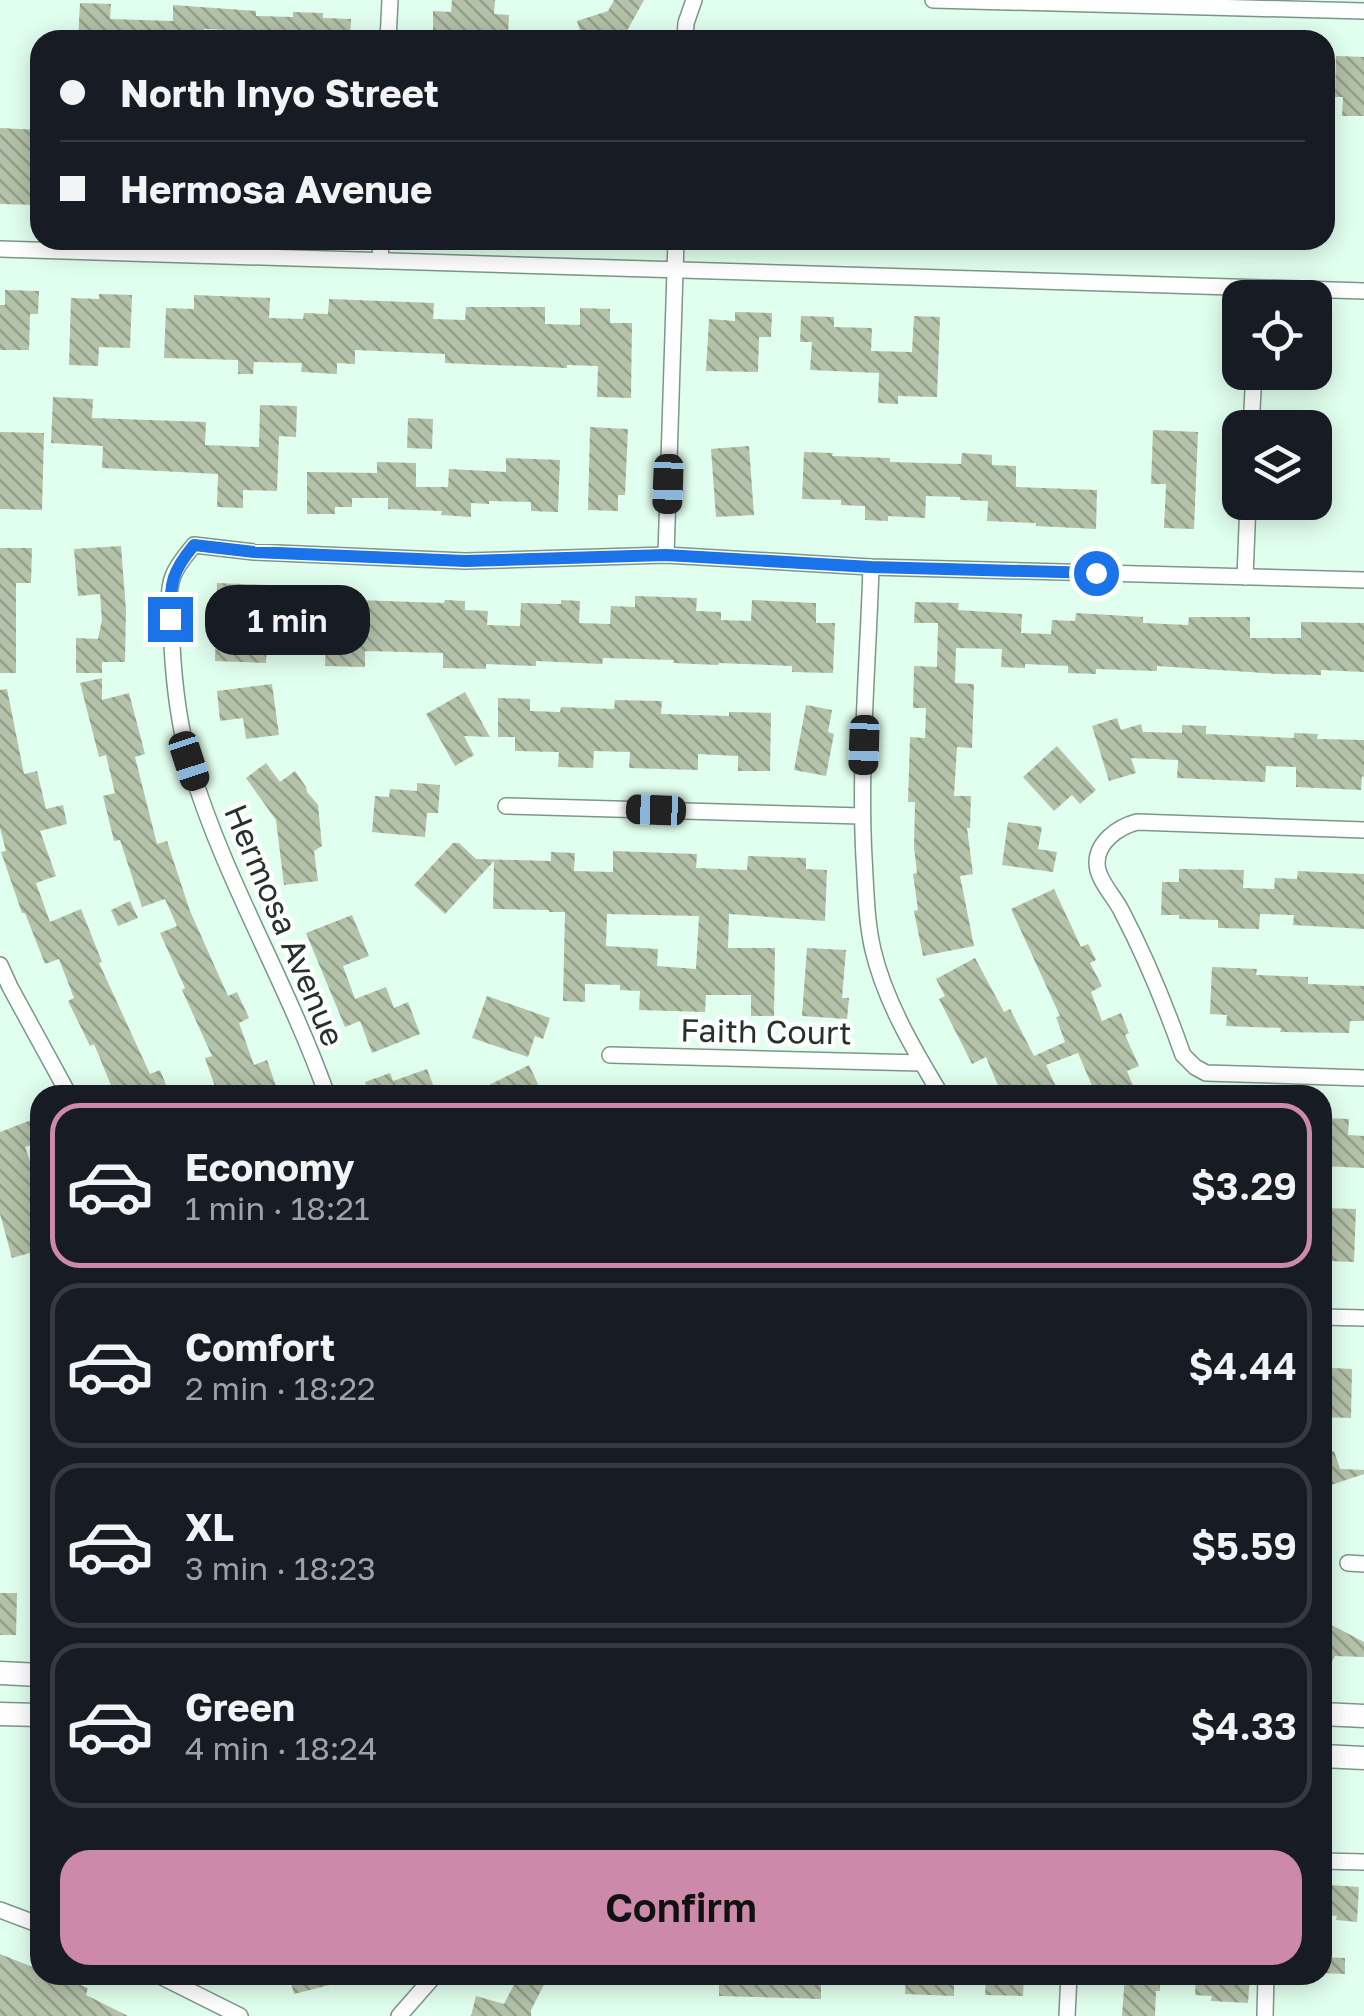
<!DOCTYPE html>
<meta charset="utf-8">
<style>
body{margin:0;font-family:"Golos Text",sans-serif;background:#20242c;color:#f1f3f6;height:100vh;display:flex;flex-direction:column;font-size:38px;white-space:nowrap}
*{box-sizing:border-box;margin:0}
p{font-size:32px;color:#9ea1a6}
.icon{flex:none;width:55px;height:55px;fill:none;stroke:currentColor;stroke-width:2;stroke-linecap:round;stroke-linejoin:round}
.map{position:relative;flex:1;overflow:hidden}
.side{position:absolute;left:30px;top:1085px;width:1302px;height:900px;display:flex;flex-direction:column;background:#171b24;border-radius:30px;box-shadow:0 5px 25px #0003}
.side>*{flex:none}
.guide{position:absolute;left:30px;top:30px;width:1305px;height:220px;border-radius:30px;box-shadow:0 5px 25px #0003;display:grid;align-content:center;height:220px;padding:0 30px;background:#171b24}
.fabs{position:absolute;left:1222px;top:280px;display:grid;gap:20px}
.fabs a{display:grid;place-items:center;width:110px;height:110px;border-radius:20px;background:#171b24;box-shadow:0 5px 25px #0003;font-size:50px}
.end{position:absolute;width:45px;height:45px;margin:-22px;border:12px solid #1a73e8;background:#fff;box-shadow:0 0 0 5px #fff}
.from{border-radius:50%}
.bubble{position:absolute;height:70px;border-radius:30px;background:#171b24;box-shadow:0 5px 25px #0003;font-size:32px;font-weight:600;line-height:70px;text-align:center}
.car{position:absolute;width:30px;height:60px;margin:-30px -15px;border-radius:12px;box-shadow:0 0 8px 2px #0007;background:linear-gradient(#222 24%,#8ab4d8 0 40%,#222 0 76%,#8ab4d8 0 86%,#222 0)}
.guide b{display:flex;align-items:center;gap:35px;height:95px;font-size:38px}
.guide b+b{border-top:2px solid #363941}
.guide i{width:25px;height:25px;background:#f1f3f6}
ul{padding:18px 0 0;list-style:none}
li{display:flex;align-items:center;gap:30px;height:165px;margin:0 20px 15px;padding:0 10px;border:5px solid #363941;border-radius:30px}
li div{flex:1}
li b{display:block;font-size:38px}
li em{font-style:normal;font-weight:600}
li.selected{border-color:#cd89a9}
li>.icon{width:90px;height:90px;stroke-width:1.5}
.primary-button{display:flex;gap:20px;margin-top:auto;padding:20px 30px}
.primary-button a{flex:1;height:115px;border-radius:30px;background:#cd89a9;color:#111;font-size:40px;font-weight:600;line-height:115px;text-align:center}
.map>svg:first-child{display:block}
</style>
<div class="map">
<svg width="1364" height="2016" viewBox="0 0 1364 2016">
<defs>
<pattern id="building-back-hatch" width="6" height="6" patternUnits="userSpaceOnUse" patternTransform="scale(2.5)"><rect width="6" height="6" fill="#b4c2a9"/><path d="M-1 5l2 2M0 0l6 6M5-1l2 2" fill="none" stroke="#929e8a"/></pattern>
</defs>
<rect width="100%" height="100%" fill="#e1ffef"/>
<g fill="url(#building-back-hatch)" fill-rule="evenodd">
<path d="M 452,0 L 495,0 L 494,14 L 509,15 L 508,35 L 433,32 L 433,11 L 451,12 Z"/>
<path d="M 614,0 L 644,0 L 622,40 L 583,40 L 577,21 L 608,11 Z"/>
<path d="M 80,3 L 111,4 L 110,19 L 173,21 L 173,5 L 256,11 L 256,16 L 293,17 L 293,12 L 323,13 L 323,18 L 351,19 L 350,40 L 233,40 L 233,30 L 204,29 L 204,40 L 78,40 Z"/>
<path d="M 1336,56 L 1364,57 L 1364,116 L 1342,116 L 1343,97 L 1335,97 Z"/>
<path d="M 0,128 L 40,130 L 40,205 L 0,204 Z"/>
<path d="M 5,290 L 39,291 L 38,314 L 30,314 L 29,350 L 0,350 L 0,305 L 5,305 Z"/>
<path d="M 99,294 L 132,295 L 130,348 L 99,347 L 98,366 L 69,365 L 71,298 L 99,299 Z"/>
<path d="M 194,295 L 270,298 L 269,318 L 303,319 L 304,313 L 328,314 L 329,299 L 434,303 L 433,319 L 465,320 L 466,307 L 545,307 L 545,324 L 580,325 L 580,308 L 610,309 L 610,323 L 632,323 L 631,398 L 597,397 L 598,366 L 567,365 L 567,368 L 445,363 L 445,354 L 355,350 L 355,364 L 337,363 L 337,374 L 301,372 L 302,363 L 254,362 L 253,374 L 238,374 L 238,360 L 164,358 L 166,308 L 194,309 Z"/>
<path d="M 735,312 L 772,313 L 771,337 L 759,337 L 758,372 L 706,371 L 709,319 L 735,321 Z"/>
<path d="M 801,316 L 834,317 L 834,327 L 872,328 L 871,351 L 912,352 L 914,316 L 940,317 L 937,397 L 898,396 L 898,404 L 878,403 L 879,373 L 810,370 L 812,342 L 800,342 Z"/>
<path d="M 53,397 L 93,399 L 92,418 L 206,422 L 205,445 L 259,447 L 260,405 L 297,406 L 296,437 L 279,436 L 277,491 L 243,490 L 243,508 L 217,507 L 218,474 L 102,468 L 103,446 L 51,443 Z"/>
<path d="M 408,418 L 433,419 L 432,449 L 407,448 Z"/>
<path d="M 590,427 L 628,429 L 625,495 L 618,495 L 618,511 L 588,510 Z"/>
<path d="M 1153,430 L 1198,432 L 1194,529 L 1164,528 L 1166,484 L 1151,484 Z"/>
<path d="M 0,432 L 44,433 L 42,510 L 0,509 Z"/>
<path d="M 749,446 L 754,515 L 716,517 L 711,449 Z"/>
<path d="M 804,452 L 833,453 L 832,456 L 890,458 L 890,462 L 961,464 L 962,453 L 992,455 L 992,465 L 1016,466 L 1016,487 L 1097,490 L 1096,529 L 1036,526 L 1036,523 L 987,521 L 988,501 L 960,500 L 960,497 L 926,496 L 925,518 L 888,516 L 888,521 L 865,520 L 865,506 L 841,505 L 841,500 L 802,499 Z"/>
<path d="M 506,458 L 560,460 L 558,512 L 531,511 L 531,502 L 489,501 L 489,504 L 471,503 L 471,517 L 441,515 L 442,511 L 388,509 L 388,498 L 352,498 L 352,507 L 335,507 L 335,514 L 307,514 L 307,472 L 377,473 L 377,462 L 416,463 L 416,487 L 448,487 L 449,469 L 506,472 Z"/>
<path d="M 121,546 L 126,610 L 125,662 L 102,662 L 102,673 L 76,673 L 76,638 L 98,639 L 102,620 L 100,594 L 78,596 L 74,549 Z"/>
<path d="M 0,548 L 32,548 L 31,583 L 16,583 L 16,673 L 0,673 Z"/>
<path d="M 217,583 L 269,585 L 266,663 L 215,661 Z"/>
<path d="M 635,596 L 697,598 L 696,611 L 721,612 L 721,620 L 751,621 L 752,600 L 816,603 L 816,623 L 835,623 L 833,673 L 792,672 L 792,666 L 719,663 L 718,665 L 673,663 L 674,660 L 603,658 L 602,664 L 536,661 L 536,666 L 486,664 L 486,669 L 443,668 L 443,653 L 365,651 L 365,667 L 325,666 L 327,599 L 444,603 L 445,600 L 465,601 L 465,610 L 488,611 L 487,625 L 520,626 L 521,603 L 561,604 L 561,600 L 580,601 L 579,623 L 610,624 L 611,606 L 635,607 Z"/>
<path d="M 915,602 L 959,603 L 958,610 L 1022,614 L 1021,633 L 1051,634 L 1052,620 L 1075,621 L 1076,613 L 1143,617 L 1143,623 L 1188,625 L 1189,617 L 1250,617 L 1250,638 L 1301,638 L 1301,622 L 1364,623 L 1364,672 L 1321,670 L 1321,675 L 1278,674 L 1157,666 L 1157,671 L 1096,669 L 1096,674 L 1068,673 L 1068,666 L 1025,664 L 1025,668 L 1001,667 L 1002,649 L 956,648 L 955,683 L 974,684 L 972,748 L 957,747 L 954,796 L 971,796 L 970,828 L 967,828 L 973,874 L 960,876 L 974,946 L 923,956 L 914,911 L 918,910 L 913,874 L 917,873 L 914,847 L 915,802 L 908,802 L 910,737 L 925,738 L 926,708 L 913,708 L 914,666 L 937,667 L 938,623 L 914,623 Z"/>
<path d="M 102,678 L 102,700 L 129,693 L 145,754 L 135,757 L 157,844 L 167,841 L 190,911 L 228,996 L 237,992 L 249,1018 L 239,1023 L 254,1065 L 267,1060 L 279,1095 L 218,1095 L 205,1058 L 212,1056 L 182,990 L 185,988 L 160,933 L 177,926 L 165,899 L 142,907 L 120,840 L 114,841 L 103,796 L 115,793 L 106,755 L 99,757 L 80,683 Z"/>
<path d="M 272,684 L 279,735 L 246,739 L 243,718 L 220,721 L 217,691 Z"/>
<path d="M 7,689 L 24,774 L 37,771 L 46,809 L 63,805 L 67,824 L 40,831 L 56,876 L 36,883 L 50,922 L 81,909 L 102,962 L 99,963 L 150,1074 L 160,1070 L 170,1095 L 115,1095 L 94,1044 L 90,1046 L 68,1001 L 74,998 L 59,959 L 45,964 L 25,913 L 22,913 L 1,852 L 6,851 L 0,828 L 0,690 Z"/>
<path d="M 465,692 L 490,737 L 464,736 L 474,755 L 455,766 L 426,714 Z"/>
<path d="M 498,698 L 530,699 L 530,711 L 560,712 L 561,707 L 614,709 L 615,700 L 662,701 L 661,714 L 729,716 L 729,712 L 771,713 L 770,771 L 738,771 L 738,756 L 698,754 L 698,770 L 629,768 L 630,752 L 594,751 L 593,768 L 558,767 L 559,752 L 515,751 L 515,737 L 498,737 Z"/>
<path d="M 806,705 L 832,710 L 828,732 L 834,734 L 826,776 L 794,770 Z"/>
<path d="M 1117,718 L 1121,730 L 1141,724 L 1143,732 L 1182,733 L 1182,725 L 1206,726 L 1206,734 L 1294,738 L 1294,733 L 1318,734 L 1317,739 L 1364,740 L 1364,777 L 1362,776 L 1361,790 L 1296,787 L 1296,767 L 1266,766 L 1265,782 L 1177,778 L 1178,760 L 1131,758 L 1136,773 L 1109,781 L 1092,726 Z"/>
<path d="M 1057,746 L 1096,790 L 1080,804 L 1072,795 L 1054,811 L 1023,777 Z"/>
<path d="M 266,763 L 280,782 L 295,771 L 306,787 L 307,792 L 318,805 L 322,846 L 314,851 L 318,881 L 284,885 L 276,820 L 246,778 Z"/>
<path d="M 417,783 L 440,785 L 438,813 L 427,813 L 425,837 L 372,832 L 375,796 L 389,797 L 390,789 L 417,791 Z"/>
<path d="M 1008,822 L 1042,827 L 1038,849 L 1057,852 L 1053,872 L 1002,865 Z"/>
<path d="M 453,843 L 459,843 L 476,859 L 551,861 L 551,852 L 575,853 L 574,871 L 613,872 L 613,851 L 697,854 L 696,868 L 747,870 L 748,856 L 806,858 L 806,869 L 827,870 L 825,921 L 729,914 L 728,948 L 775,948 L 774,1016 L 751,1016 L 751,995 L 706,995 L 705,1012 L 639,1010 L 640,991 L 620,990 L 620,985 L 585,984 L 585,1002 L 563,1001 L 565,912 L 549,912 L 549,910 L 493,909 L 494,861 L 445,914 L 414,885 ZM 607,914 L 699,916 L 696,969 L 657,966 L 658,949 L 606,946 Z"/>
<path d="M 1179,869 L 1244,870 L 1243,888 L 1274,889 L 1275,878 L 1297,879 L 1298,871 L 1364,874 L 1364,929 L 1293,925 L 1294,915 L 1260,914 L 1259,929 L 1218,928 L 1218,920 L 1179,919 L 1179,915 L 1161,915 L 1162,882 L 1179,882 Z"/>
<path d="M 1054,889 L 1081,947 L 1088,944 L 1096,960 L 1090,963 L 1102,986 L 1091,992 L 1102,1021 L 1121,1013 L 1129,1033 L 1125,1035 L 1139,1066 L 1127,1071 L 1137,1095 L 1096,1095 L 1078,1053 L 1046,1065 L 1058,1091 L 1048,1095 L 1002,1095 L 986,1057 L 972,1064 L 939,999 L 945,996 L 936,979 L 975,958 L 1004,1012 L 1010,1009 L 1034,1056 L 1065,1042 L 1056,1017 L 1060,1016 L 1011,909 Z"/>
<path d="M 130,901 L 138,918 L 118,926 L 111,910 Z"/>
<path d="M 352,915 L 369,956 L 343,966 L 355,999 L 386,987 L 394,1008 L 408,1002 L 420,1034 L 372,1053 L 360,1021 L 345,1027 L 306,933 Z"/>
<path d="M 807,948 L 846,950 L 842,998 L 849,998 L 847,1019 L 802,1016 Z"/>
<path d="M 1212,967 L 1257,969 L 1256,975 L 1308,977 L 1308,984 L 1364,986 L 1364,1021 L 1350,1021 L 1349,1033 L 1280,1032 L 1281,1028 L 1226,1026 L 1227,1015 L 1210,1014 Z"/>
<path d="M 487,996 L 550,1018 L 543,1039 L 535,1036 L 528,1057 L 472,1038 Z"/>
<path d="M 529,1065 L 543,1095 L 469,1095 Z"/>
<path d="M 427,1069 L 435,1090 L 422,1095 L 360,1095 L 360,1093 L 368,1090 L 365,1082 L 390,1073 L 393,1081 Z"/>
<path d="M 1322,1118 L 1349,1119 L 1348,1135 L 1364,1136 L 1364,1168 L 1322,1166 Z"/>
<path d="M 34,1119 L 40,1142 L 25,1147 L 40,1189 L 40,1250 L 12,1258 L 0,1214 L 0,1132 Z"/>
<path d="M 1322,1208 L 1356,1209 L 1354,1262 L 1329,1261 L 1330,1247 L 1322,1247 Z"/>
<path d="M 1332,1368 L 1352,1369 L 1351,1418 L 1322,1417 L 1322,1383 L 1332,1384 Z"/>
<path d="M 1334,1451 L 1340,1469 L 1364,1470 L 1364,1474 L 1322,1488 L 1322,1455 Z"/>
<path d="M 0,1593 L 17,1593 L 16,1635 L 0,1635 Z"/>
<path d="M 1322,1620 L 1364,1642 L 1364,1657 L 1335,1656 L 1322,1680 Z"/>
<path d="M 1330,1885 L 1359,1887 L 1357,1922 L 1336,1920 L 1337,1916 L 1328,1915 Z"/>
<path d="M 0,1954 L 40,1970 L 40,1975 L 54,1975 L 88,1988 L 86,1995 L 128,2016 L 0,2016 Z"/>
<path d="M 1322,1957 L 1345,1958 L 1345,1974 L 1322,1973 Z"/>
<path d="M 289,1975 L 348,1975 L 349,1980 L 294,1994 Z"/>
<path d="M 519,1975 L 549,1975 L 531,2010 L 531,2016 L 471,2016 L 476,1996 L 504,2004 Z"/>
<path d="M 719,1975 L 821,1975 L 821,1999 L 719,1996 Z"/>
<path d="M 906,1975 L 954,1975 L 954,1996 L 905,1994 Z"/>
<path d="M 986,1975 L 1024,1975 L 1023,1996 L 985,1995 Z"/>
<path d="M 1125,1975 L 1160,1975 L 1160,1991 L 1156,1991 L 1155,2016 L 1122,2016 Z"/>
<path d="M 1196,1975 L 1250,1975 L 1248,2003 L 1211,2001 L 1212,1996 L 1195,1995 Z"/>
</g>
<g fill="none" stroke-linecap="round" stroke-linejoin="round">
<g stroke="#7c9788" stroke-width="18">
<g id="street">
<path d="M 933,0 L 1364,11"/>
<path d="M 388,40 L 390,0"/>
<path d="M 685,40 L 686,23 L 694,0"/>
<path d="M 0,249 L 1364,291"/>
<path d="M 380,261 L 381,240"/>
<path d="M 1251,428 L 1254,372"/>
<path d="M 666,555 L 676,240"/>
<path d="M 871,567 C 868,664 859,762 864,858 C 866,889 866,920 873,950 C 885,1001 914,1050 941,1095"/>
<path d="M 1245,577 L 1248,502"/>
<path d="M 506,806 L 862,816"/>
<path d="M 1364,830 L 1137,822 C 1118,827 1097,842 1097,863 C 1097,880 1115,897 1122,912 C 1145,956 1166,1007 1183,1055 L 1195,1067 L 1206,1073 L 1364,1078"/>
<path d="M 0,965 L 10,987 L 69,1095"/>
<path d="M 610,1055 L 921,1063"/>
<path d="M 327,1095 C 287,982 224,879 190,765 C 179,725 174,685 172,645 C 170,626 166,593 173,576 C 177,565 186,555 194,545 L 254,552 L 465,561 L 666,555 L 871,567 L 1364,580"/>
<path d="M 1322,1317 L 1364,1318"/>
<path d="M 1348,1563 L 1364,1564"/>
<path d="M 1322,1861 L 1364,1862"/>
<path d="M 0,1910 L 40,1925"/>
<path d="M 158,1975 L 240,2016"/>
<path d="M 399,2016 L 435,1975"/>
<path d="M 1067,2016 L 1069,1975"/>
<path d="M 1265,2016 L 1266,1975"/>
</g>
</g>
<g stroke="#7c9788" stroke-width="25">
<g id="secondary">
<path d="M 0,1673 L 40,1675"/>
<path d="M 0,1714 L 40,1715"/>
<path d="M 1322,1714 L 1364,1716"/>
<path d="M 1322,1756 L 1364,1758"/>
</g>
</g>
<use href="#street" stroke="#fff" stroke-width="15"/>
<use href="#secondary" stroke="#fff" stroke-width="22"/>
</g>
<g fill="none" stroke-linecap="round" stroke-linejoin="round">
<path stroke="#1a73e8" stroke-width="12" d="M 170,619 C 171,583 170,574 194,545 L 254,552 L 465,561 L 666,555 L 871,567 L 1096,573"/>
</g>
<g text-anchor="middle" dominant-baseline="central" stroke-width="9" stroke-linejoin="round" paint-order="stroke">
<g font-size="32" fill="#26312b" stroke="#fff">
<text transform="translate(285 925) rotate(67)">Hermosa Avenue</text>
<text transform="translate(766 1031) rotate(1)">Faith Court</text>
</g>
</g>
</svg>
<div class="fabs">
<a><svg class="icon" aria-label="locate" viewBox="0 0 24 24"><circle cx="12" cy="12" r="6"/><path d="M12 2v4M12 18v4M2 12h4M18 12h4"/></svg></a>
<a><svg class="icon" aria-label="layers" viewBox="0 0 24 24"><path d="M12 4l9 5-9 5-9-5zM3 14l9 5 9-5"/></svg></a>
</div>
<i class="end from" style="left:1096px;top:573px"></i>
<i class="end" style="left:170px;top:619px"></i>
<div class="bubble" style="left:205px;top:585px;width:165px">1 min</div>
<i class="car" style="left:668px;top:484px;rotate:182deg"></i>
<i class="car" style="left:864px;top:745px;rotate:182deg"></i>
<i class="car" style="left:189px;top:761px;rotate:162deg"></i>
<i class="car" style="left:656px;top:810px;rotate:272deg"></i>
<div class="guide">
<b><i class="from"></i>North Inyo Street</b>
<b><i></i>Hermosa Avenue</b>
</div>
<section class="side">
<ul>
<li class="selected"><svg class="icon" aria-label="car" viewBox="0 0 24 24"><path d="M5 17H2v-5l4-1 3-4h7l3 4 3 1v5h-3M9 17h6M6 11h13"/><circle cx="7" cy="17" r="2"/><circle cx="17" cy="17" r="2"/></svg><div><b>Economy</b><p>1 min · 18:21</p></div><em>$3.29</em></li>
<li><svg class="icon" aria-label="car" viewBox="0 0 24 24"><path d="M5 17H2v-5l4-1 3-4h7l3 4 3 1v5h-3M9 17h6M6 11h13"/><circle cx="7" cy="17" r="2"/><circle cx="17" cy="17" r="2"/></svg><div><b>Comfort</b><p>2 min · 18:22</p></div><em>$4.44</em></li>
<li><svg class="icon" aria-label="car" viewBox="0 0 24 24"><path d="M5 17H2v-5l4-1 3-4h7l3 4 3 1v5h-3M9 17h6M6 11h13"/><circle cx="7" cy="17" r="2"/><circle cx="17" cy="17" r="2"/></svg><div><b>XL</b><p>3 min · 18:23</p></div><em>$5.59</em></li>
<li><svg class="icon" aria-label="car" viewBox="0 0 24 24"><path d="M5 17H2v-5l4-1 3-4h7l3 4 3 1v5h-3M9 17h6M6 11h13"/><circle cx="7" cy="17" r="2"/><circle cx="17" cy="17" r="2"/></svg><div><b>Green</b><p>4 min · 18:24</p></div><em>$4.33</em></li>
</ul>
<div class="primary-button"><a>Confirm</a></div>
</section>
</div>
